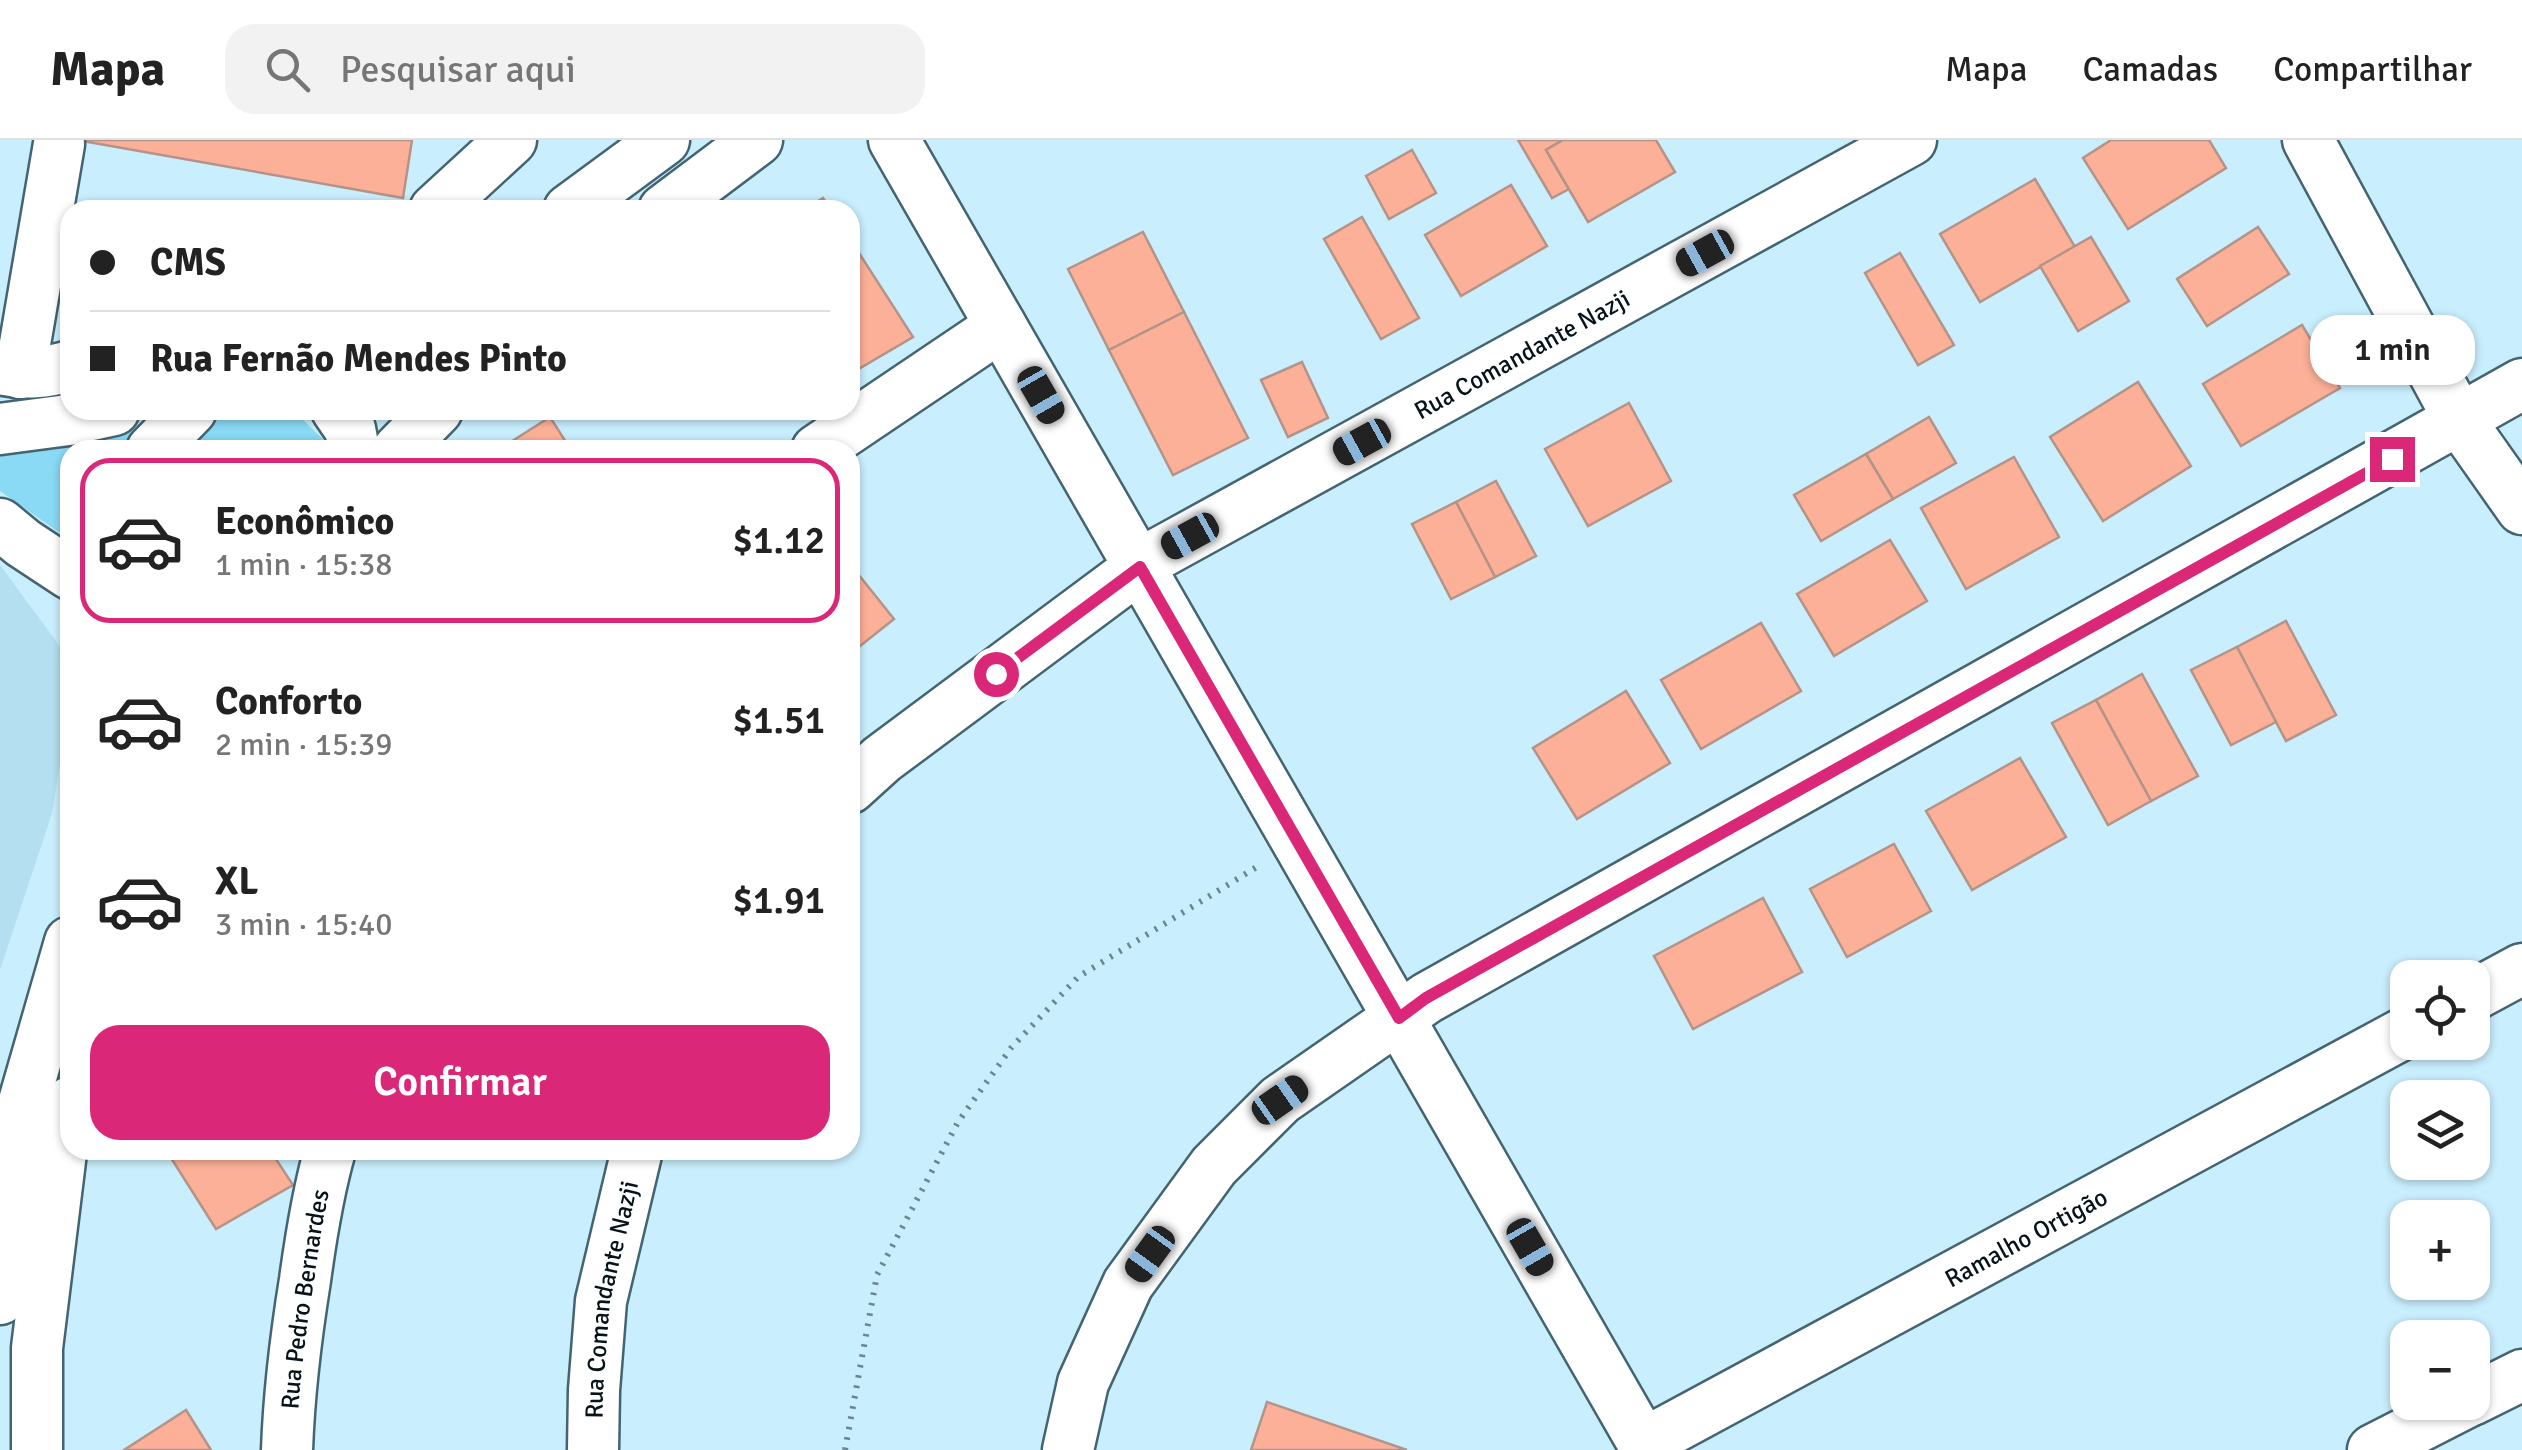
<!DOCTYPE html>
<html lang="pt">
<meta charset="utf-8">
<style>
body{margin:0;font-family:Signika,sans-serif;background:#f2f2f2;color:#222;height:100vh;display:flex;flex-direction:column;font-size:38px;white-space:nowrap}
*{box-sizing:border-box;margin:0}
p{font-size:32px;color:#767676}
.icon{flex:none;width:55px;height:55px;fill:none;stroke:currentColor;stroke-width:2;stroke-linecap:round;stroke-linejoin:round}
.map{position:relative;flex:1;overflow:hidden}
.drawer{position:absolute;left:60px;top:300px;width:800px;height:720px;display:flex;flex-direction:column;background:#fff;border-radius:30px;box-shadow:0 2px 8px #0004}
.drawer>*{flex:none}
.hud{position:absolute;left:60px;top:60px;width:800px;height:220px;border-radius:30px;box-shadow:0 2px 8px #0004;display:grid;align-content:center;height:220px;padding:0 30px;background:#fff}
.tools{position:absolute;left:2390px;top:820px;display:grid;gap:20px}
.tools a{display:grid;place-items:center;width:100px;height:100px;border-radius:20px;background:#fff;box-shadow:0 2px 8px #0004;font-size:50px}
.end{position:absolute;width:45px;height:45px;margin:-22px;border:12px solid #db2777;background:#fff;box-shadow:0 0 0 5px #fff}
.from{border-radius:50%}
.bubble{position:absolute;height:70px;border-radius:30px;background:#fff;box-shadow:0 2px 8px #0004;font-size:32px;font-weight:600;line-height:70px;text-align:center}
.car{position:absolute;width:30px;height:60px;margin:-30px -15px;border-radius:12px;box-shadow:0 0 8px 2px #0007;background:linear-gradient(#222 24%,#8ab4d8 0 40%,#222 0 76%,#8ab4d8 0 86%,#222 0)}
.hud b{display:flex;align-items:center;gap:35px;height:95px;font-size:38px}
.hud b+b{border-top:2px solid #e0e0e0}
.hud i{width:25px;height:25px;background:#222}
ul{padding:18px 0 0;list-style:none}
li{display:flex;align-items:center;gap:30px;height:165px;margin:0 20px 15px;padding:0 10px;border:5px solid transparent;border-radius:30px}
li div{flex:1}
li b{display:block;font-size:38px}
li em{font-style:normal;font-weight:600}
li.selected{border-color:#db2777}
li>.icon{width:90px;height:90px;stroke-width:1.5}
.cta{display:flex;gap:20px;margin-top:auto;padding:20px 30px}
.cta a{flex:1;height:115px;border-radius:30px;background:#db2777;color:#fff;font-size:40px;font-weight:600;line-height:115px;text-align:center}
header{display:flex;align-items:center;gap:60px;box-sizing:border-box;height:140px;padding:0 50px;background:#fff;border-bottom:2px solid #e0e0e0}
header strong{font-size:48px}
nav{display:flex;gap:55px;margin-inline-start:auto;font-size:35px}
.search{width:700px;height:90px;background:#f2f2f2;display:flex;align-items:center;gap:25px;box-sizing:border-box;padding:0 35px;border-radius:30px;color:#767676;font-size:38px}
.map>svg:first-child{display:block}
</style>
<header>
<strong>Mapa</strong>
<div class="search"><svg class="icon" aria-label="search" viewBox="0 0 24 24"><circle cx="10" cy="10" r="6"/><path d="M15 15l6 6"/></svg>Pesquisar aqui</div>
<nav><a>Mapa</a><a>Camadas</a><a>Compartilhar</a></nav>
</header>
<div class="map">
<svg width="2522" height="1310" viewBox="0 0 2522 1310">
<rect width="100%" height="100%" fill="#c9eefd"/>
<path fill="#b3dff1" d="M 0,425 L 70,520 L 70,562 L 52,673 L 0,830 Z"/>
<g fill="#8ad9f5">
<path d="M 198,270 L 293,270 L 334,310 L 152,310 Z"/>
<path d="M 159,286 L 135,310 L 70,310 L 70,400 L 0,351 L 0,312 Z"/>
</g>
<g fill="#fdb098" stroke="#b49388" stroke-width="2.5">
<path d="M 77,0 L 412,0 L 403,58 Z"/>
<path d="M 1518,0 L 1563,0 L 1546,10 L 1569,49 L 1552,58 Z"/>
<path d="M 1563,0 L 1656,0 L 1675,32 L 1588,82 L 1546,10 Z"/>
<path d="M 2111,0 L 2209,0 L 2226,28 L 2128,89 L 2083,18 Z"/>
<path d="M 1412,10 L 1436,53 L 1389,79 L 1366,36 Z"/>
<path d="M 2035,39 L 2075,107 L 1980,162 L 1940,94 Z"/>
<path d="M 1511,45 L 1547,106 L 1461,156 L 1425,95 Z"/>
<path d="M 823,58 L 831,70 L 804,70 Z"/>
<path d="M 1362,77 L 1419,178 L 1381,199 L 1324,99 Z"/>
<path d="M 2258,87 L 2289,134 L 2207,186 L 2177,139 Z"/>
<path d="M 1143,92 L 1184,172 L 1109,210 L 1068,129 Z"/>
<path d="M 2091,97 L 2129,161 L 2078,191 L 2040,126 Z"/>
<path d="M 850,99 L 913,197 L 850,234 Z"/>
<path d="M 1900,113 L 1954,205 L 1918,225 L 1865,133 Z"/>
<path d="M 1184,172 L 1248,298 L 1173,335 L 1109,210 Z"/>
<path d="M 2302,185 L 2340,248 L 2241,306 L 2203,244 Z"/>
<path d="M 1302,222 L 1328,278 L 1288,297 L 1261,240 Z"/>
<path d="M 2138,242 L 2191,326 L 2103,381 L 2050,297 Z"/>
<path d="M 1629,263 L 1671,341 L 1588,386 L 1545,309 Z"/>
<path d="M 550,277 L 571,310 L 498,310 Z"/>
<path d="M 1929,277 L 1956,323 L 1893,359 L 1866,314 Z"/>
<path d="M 1866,314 L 1893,359 L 1821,401 L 1794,355 Z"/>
<path d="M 2014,317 L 2059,397 L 1966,449 L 1921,368 Z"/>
<path d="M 1496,341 L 1536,416 L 1495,437 L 1456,362 Z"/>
<path d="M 1456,362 L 1495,437 L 1451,459 L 1412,384 Z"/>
<path d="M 1890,400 L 1927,461 L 1834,516 L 1797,454 Z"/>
<path d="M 850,424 L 894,479 L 850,514 Z"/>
<path d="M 2286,481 L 2336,575 L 2286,601 L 2237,507 Z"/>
<path d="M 1761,483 L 1801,551 L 1701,609 L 1661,540 Z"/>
<path d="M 2237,507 L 2276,582 L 2231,605 L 2191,530 Z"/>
<path d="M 2142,534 L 2198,636 L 2151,661 L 2096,560 Z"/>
<path d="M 1626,551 L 1670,623 L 1577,679 L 1533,608 Z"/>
<path d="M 2096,560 L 2151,661 L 2108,685 L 2052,583 Z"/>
<path d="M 2020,618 L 2066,697 L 1972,750 L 1926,671 Z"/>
<path d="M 1894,704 L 1931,771 L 1847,817 L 1810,749 Z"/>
<path d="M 1763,758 L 1802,832 L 1693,889 L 1654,816 Z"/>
<path d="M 166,1010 L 270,1010 L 293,1045 L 216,1089 Z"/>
<path d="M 1267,1262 L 1407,1310 L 1251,1310 Z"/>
<path d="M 186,1270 L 211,1310 L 124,1310 Z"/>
</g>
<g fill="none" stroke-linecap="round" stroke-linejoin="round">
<g stroke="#436470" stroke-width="55">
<g id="minor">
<path d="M 894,0 L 1647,1310"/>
<path d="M 2308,0 L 2460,281 L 2522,369"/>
<path d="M 435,70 L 511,0"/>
<path d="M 569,70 L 664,0"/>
<path d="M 664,70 L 757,0"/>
<path d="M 0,229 C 25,235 45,233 70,226"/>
<path d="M 20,233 L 59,4"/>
<path d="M 337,270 L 350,289 L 354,310"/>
<path d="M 0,289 L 68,280 L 114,270"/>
<path d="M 152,310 L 191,270"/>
<path d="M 398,310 L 437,270"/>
<path d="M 817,310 L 1001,186"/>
<path d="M 0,384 L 23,403 L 70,434"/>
<path id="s1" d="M 850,648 L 882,619 L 1156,415 L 1911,0"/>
<path d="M 2472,856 L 2522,829"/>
<path d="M 0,1159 L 23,965 L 70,802"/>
<path d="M 2472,1260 L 2522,1235"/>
<path id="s2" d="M 1643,1304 L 2408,891"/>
<path d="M 37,1310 L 37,1208 L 65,980 L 70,962"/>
<path id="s3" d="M 287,1310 C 289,1253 296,1196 305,1140 C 311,1096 318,1052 330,1010"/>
<path id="s4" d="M 593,1310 L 594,1250 L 601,1161 L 637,1010"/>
<path d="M 1068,1310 L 1083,1243 L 1128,1144 L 1214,1026 L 1280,960 L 1427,858 L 2522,244"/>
<path d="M 2373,1310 L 2467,1262"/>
</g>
</g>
<path stroke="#6c8690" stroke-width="6" stroke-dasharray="2.5 8" stroke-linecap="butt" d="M 845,1310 L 877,1135 L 958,982 L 1011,908 L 1078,837 L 1260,725"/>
<use href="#minor" stroke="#fff" stroke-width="50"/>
</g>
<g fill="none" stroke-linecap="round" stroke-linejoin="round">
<path stroke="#db2777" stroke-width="12" d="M 996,534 L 1140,427 L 1399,878 L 1426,858 L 2392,319"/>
</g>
<g text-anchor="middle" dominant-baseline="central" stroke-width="9" stroke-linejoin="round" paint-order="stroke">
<g font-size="25" fill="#061318" stroke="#e9f7fd">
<text stroke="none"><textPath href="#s1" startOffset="802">Rua Comandante Nazji</textPath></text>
<text stroke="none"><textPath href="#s2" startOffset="435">Ramalho Ortigão</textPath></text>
<text stroke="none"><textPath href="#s3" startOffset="152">Rua Pedro Bernardes</textPath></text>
<text stroke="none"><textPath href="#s4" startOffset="152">Rua Comandante Nazji</textPath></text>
</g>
</g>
</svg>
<div class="tools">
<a><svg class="icon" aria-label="locate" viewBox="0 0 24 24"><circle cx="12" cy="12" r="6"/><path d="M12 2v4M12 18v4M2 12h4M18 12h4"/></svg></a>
<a><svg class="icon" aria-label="layers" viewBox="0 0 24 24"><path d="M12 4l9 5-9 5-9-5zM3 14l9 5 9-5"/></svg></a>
<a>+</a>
<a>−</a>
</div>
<i class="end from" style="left:996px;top:534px"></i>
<i class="end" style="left:2392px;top:319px"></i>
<div class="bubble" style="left:2310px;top:175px;width:165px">1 min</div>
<i class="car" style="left:1705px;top:113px;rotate:241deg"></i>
<i class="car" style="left:1041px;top:255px;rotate:150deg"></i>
<i class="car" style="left:1362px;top:302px;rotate:241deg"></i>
<i class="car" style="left:1190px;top:396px;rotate:241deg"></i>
<i class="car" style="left:1280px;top:960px;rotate:55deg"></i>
<i class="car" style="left:1530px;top:1107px;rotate:150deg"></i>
<i class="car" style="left:1150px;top:1114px;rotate:216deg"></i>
<div class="hud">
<b><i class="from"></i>CMS</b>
<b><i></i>Rua Fernão Mendes Pinto</b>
</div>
<section class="drawer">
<ul>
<li class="selected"><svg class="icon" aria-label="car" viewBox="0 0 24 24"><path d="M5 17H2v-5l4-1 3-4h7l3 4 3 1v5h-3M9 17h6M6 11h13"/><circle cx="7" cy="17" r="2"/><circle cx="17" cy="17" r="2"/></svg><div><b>Econômico</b><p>1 min · 15:38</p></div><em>$1.12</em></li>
<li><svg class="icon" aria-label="car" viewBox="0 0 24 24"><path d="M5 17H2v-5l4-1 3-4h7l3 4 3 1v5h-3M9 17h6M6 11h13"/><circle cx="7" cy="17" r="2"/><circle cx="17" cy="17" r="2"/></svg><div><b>Conforto</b><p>2 min · 15:39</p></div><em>$1.51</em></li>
<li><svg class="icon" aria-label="car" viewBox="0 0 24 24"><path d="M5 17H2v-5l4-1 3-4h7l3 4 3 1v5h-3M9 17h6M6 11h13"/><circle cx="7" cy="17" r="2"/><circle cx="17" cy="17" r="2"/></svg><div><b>XL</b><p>3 min · 15:40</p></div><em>$1.91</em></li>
</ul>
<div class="cta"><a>Confirmar</a></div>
</section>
</div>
